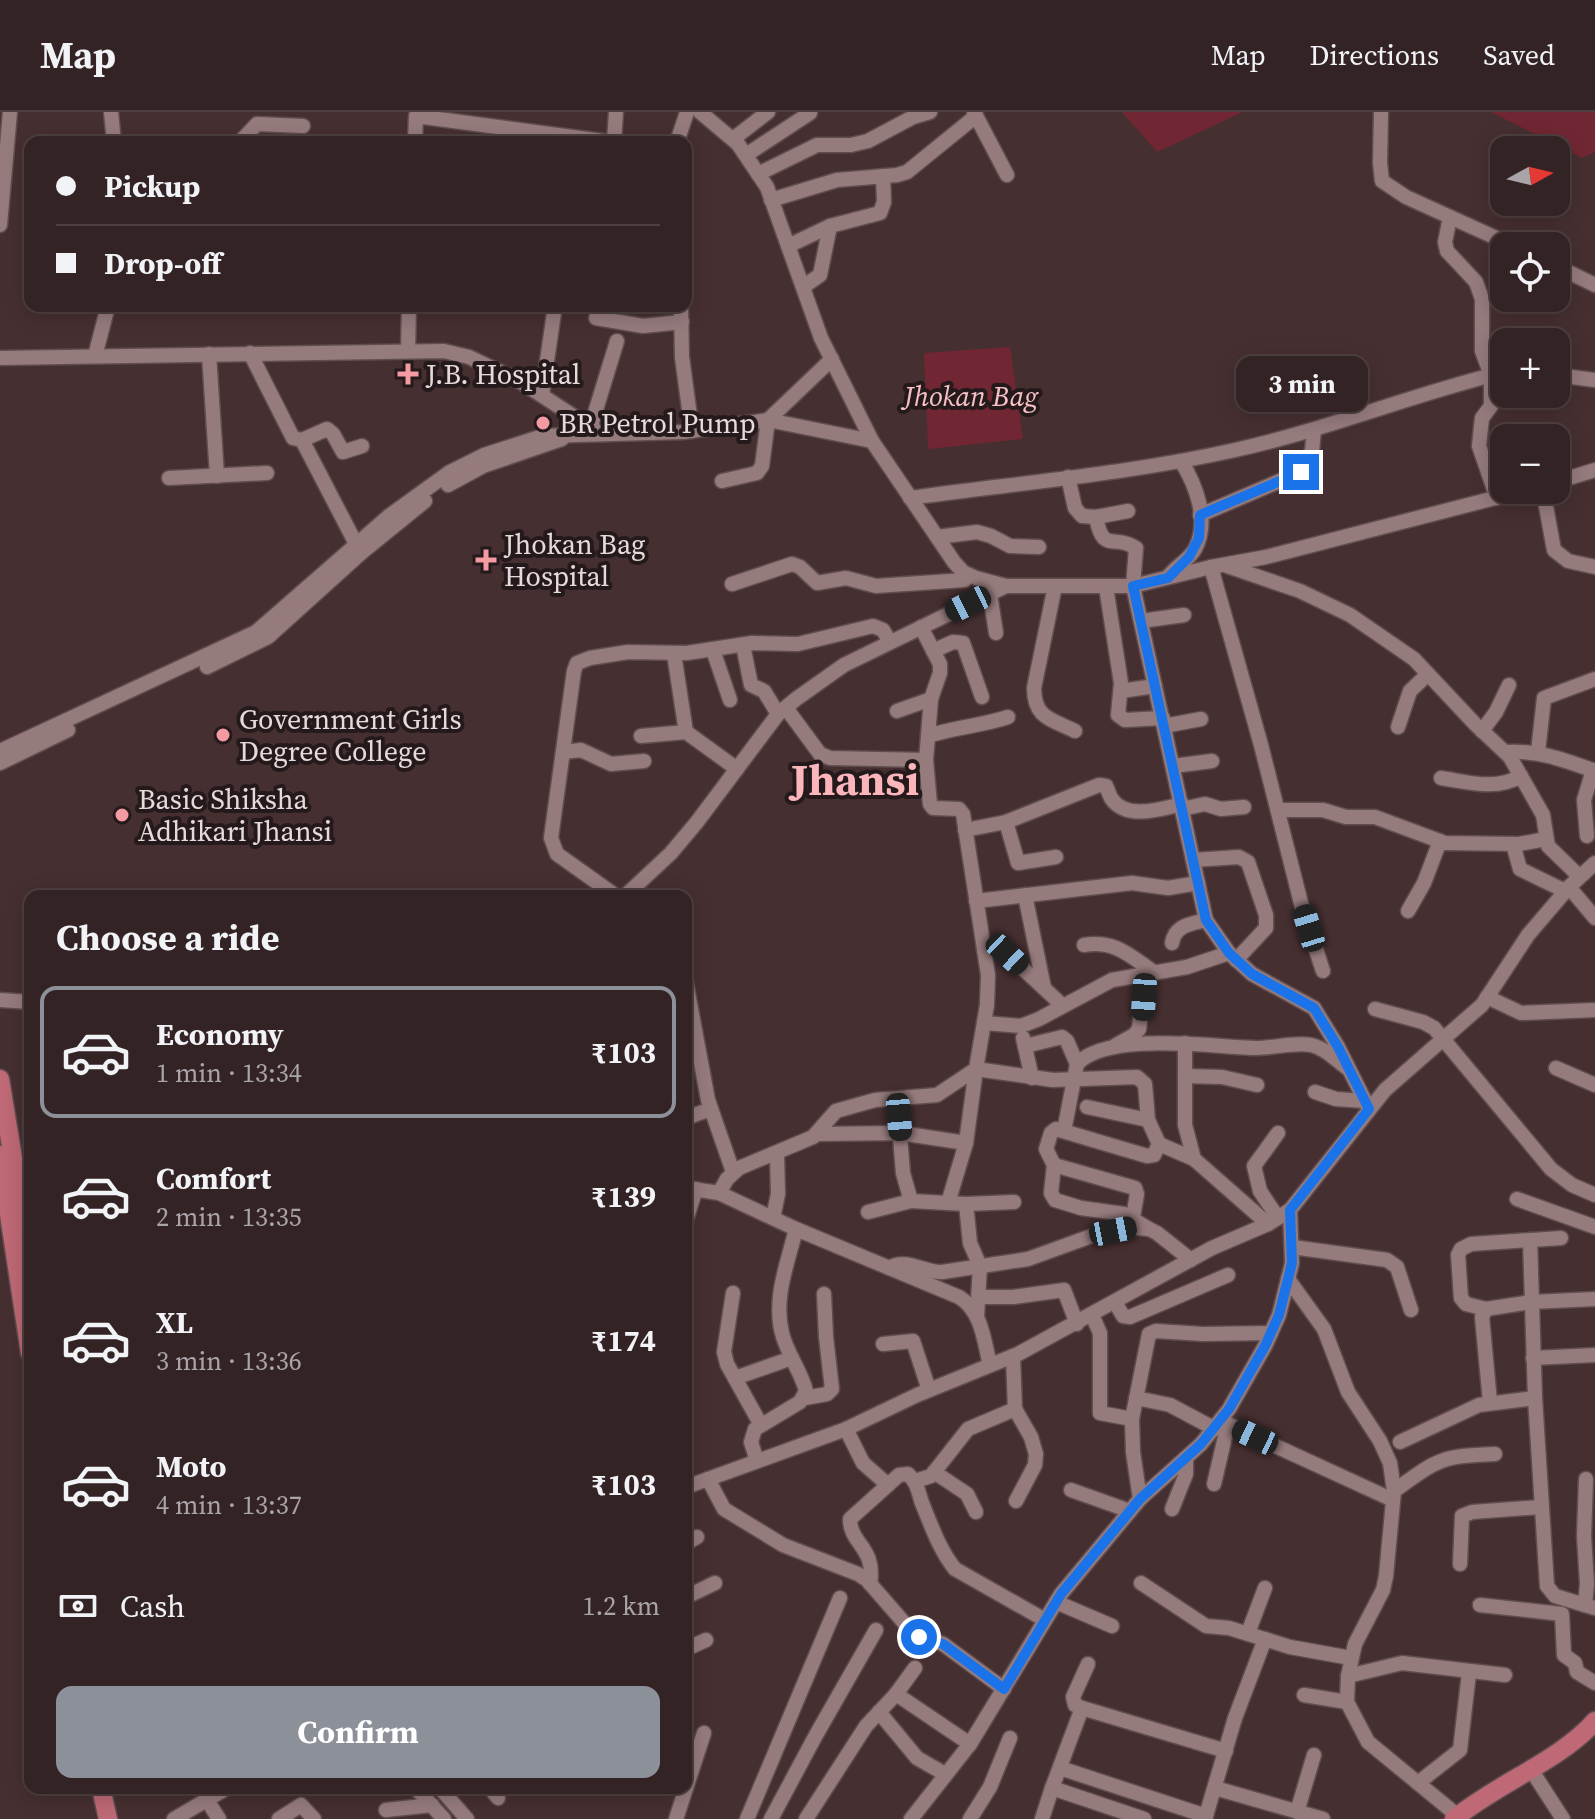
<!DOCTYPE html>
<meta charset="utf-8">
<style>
body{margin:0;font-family:"Source Serif 4",serif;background:#3f2f32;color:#f1f3f6;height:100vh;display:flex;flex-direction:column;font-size:30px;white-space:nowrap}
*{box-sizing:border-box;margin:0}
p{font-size:26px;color:#a9a4a7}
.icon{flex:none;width:44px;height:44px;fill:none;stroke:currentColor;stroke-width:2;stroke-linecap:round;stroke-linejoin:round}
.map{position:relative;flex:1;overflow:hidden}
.sheet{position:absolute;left:24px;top:778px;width:668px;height:904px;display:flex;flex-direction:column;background:#342325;border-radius:16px;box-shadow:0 4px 20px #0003,0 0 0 2px #4e4042}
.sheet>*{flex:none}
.top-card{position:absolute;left:24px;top:24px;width:668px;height:176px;border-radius:16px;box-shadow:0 4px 20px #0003,0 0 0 2px #4e4042;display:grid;align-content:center;height:176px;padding:0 32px;background:#342325}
.needle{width:52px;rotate:82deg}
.controls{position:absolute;left:1490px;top:24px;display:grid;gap:16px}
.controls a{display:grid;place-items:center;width:80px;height:80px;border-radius:16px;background:#342325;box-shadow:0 4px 20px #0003,0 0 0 2px #4e4042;font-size:40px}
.end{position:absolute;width:36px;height:36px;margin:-18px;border:10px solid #1a73e8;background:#fff;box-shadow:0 0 0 4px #fff}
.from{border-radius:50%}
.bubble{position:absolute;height:56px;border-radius:16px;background:#342325;box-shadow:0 4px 20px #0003,0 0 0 2px #4e4042;font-size:26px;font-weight:700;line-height:56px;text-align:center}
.car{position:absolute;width:24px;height:48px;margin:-24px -12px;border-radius:10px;box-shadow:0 0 6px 2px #0007;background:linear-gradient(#222 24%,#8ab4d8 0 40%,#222 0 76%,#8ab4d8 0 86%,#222 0)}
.top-card b{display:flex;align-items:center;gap:28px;height:76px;font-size:30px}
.top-card b+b{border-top:2px solid #4e4042}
.top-card i{width:20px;height:20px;background:#f1f3f6}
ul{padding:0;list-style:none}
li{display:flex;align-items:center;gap:24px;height:132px;margin:0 16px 12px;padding:0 16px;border:4px solid transparent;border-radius:16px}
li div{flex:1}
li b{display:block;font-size:30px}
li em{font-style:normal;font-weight:700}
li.on{border-color:#8c9099}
li>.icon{width:72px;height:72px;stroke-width:1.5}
h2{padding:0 32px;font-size:36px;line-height:96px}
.pay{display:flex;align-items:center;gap:20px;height:88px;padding:0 32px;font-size:30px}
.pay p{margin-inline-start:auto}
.action{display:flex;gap:16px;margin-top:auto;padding:16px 32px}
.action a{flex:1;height:92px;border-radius:16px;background:#8c9099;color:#fff;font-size:32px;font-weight:700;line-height:92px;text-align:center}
header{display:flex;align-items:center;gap:48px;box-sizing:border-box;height:112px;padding:0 40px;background:#342325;border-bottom:2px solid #4e4042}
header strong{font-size:38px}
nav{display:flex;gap:44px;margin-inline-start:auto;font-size:28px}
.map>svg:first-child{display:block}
</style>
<header>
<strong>Map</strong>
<nav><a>Map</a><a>Directions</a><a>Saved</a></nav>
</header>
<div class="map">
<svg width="1595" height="1707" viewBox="0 0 1595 1707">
<rect width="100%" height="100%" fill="#462f31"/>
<g fill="#712733">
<path d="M 1122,0 L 1243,0 L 1157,40 Z"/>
<path d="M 1491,0 L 1595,0 L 1595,40 L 1582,46 Z"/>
<path d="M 1010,235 L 1023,327 L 928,337 L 924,241 Z"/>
</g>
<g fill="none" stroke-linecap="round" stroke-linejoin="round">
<g stroke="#604d4f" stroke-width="17">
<g id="minor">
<path d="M 111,0 L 114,30"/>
<path d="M 700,0 L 738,32 L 767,75 L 821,226 L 872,329 L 954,450 L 963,460 L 976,466 L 1006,474 L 1133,474 L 1211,455 L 1266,445 L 1526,378"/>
<path d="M 974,0 L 1007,63"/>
<path d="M 1381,0 L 1380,51 L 1382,69 L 1406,85 L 1514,134"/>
<path d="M 733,27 L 768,0"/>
<path d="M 240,30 L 257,12 L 303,14"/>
<path d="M 415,30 L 416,4 L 610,30"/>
<path d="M 614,30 L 616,0"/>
<path d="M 677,30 L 687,0"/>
<path d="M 746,43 L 810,1"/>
<path d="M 758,62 L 817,33 L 851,33 L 868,29 L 913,5 L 930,0"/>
<path d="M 771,88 L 837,68 L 897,63 L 907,60 L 976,4"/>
<path d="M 1450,105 L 1445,130 L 1447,139 L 1476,170 L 1482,187 L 1482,239 L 1491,263 L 1491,294 L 1482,306 L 1479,334 L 1497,386"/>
<path d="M 0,113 L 10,0"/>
<path d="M 788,134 L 830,114 L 880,101 L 884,90 L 883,64"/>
<path d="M 1556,154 L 1595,173"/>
<path d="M 803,175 L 820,163 L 830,114"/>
<path d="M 681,194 L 682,245 L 692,319"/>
<path d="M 596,206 L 643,214 L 682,210"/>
<path d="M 408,238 L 409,194"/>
<path d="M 250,241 L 293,326 L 302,328 L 327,317 L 333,322 L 343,340 L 362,334"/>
<path d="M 209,242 L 217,364"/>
<path d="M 95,244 L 108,194"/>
<path d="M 0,246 L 444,239 L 469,245 L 521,270 L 601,322"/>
<path d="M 1556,263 L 1595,268"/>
<path d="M 542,283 L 555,194"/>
<path d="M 590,317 L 617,229"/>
<path d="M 302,328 L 355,430"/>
<path d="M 1068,365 L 1075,396 L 1082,404 L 1096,405 C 1103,443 1114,421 1136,436 L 1133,474 L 1206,808 L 1229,841 L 1252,862 L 1314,896 L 1338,935 L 1369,997"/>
<path d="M 169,366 L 267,361"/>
<path d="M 722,369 L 757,361 L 762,354 L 768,308 L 832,247"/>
<path d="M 1556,370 L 1595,358"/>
<path d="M 448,373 L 483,354 L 562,327"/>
<path d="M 1543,378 L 1554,438 L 1568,449 L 1595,455"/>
<path d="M 910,386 C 1018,371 1128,362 1235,338 C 1326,318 1413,282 1504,260"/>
<path d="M 1200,403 L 1301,360 L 1312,339 L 1314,318"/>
<path d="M 1096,405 L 1128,399"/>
<path d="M 937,425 L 977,420 L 991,424 L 1010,434 L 1039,435"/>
<path d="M 1227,454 L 1300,479 L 1350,503 L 1414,547 L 1475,612 L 1510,645 L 1543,703 L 1548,734 L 1579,764"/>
<path d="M 1211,455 L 1261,633 L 1302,795 L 1323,859"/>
<path d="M 1168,465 C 1176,454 1189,448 1195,437 C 1210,409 1196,373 1181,349"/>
<path d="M 732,472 L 792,452 L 800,455 L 817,471 L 846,466 L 876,474 L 965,468"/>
<path d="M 1055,474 L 1034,576 C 1034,606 1051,607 1075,619"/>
<path d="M 1106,475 L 1121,571 L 1118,603 L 1125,608 L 1163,606"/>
<path d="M 990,482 L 996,521"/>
<path d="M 1141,509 L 1184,503"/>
<path d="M 921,515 L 940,552 L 940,561 L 931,587 L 926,648"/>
<path d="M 743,533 L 751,573 L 764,579 L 778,602"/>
<path d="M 713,538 L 730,588"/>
<path d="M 933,539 L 953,530 L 963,531 L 982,585"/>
<path d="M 674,542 L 686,620"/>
<path d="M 207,555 L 268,525 L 361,441 L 425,389"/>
<path d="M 1121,579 L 1155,574"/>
<path d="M 897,599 L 931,587"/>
<path d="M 1164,614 L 1201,607"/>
<path d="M 1398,615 L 1410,579 L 1428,562"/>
<path d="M 1482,619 L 1496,600 L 1509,573"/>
<path d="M 641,624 L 686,620 L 737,657"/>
<path d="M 928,624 C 955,615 981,614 1008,605"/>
<path d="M 0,639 L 256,520 L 389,404 L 450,360 L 484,343 L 543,324 L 683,320 L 768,308 L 872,329"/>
<path d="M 563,640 L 581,638 L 611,652 L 644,649"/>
<path d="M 1506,640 C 1539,638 1564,648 1595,659"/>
<path d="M 1538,640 L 1544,586 L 1595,567"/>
<path d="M 0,651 L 68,618"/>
<path d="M 1173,654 L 1212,649"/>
<path d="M 1441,666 C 1468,670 1496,679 1521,664"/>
<path d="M 1182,697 L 1205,692 L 1221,697 L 1244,695"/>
<path d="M 1278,698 L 1323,698 L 1346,705 L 1375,705 L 1445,731 L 1519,732 L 1546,727"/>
<path d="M 1006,710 L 1018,751 L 1056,745"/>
<path d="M 965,718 L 1006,710 L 1099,673 L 1106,674 C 1108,678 1109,682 1111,686 C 1126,709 1161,697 1182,692"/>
<path d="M 1587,724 L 1584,688 L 1593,658"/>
<path d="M 1513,732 L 1520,757 L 1565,779"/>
<path d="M 1193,748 L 1239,745 L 1248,750 L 1266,803 L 1266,816 L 1236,848"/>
<path d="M 1569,775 L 1595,806"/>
<path d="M 1025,783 L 1044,876"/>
<path d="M 616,784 L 557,742 L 551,726 L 574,559 L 577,551 L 590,546 L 628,540 L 687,541 L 752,531 L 798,532 L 873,514 L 883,518 L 890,530"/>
<path d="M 625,784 L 671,741 L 697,710 L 778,602 L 796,587 L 844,553 L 1006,474"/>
<path d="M 976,789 L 1132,771 L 1168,776 L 1198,771"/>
<path d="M 1408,799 L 1424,771 L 1440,729"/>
<path d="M 1172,831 C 1175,813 1191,812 1206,808"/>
<path d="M 1084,833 C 1116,828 1130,844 1155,861"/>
<path d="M 984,838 L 1003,838 L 1063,894"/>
<path d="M 686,870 L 708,988 L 733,1060"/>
<path d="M 1487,885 L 1521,901 L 1595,898"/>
<path d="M 0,888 L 30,890"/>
<path d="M 1375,897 L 1423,910 L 1434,916 L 1551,1057 L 1572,1073 L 1595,1083"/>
<path d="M 984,911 L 1021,914 L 1039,907 L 1112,868 L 1187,855 L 1229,841"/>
<path d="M 1023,926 L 1032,966"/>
<path d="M 1185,931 L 1185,1013 L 1194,1047"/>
<path d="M 1116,933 L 1134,923 L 1139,917 L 1145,862"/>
<path d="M 1025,934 L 1062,925 L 1067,929 L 1077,952"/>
<path d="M 1556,956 L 1595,973"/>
<path d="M 1185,964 L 1222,965 L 1257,973"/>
<path d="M 1315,980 L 1336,987 L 1365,989"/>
<path d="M 897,988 L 903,1061 L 911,1089 L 966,1092 L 970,1131 L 980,1154 L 977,1205"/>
<path d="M 1087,995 L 1148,1008"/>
<path d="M 686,1006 L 711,997"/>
<path d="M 1064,1019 L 1077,952 C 1108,919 1213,935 1256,936 C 1274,936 1294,930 1311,933 C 1325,936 1336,948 1347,956"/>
<path d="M 1278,1021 L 1254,1054 L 1260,1079 L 1278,1106"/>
<path d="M 817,1022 L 900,1021 L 966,1031"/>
<path d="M 1159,1032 L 1194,1047 L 1268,1112"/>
<path d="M 1054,1053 L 1135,1076 L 1137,1082 L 1133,1105"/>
<path d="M 686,1076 L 719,1081 L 796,1117 L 959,1185 C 982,1199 984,1229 990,1253"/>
<path d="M 719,1081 L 727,1067 L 739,1056 L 813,1025 L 836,999 L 875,988 L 937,983 L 976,957 L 987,893 L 988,863 L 963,702 L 959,697 L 933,696 L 930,692 L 926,648 L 830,646 L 820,642 L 786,596"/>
<path d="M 1517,1087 L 1595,1115"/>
<path d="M 948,1091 L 966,1031 L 976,957 L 1053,968 L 1137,965 L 1145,972 L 1148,1008 L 1159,1032 L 1154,1043 L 1147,1044 L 1056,1017 L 1051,1021 L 1046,1037 L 1054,1053 L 1051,1081 L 1055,1088 L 1081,1096 L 1124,1102 L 1149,1117"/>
<path d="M 966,1092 L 1014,1090"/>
<path d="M 868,1100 L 911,1089"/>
<path d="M 773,1106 L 778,1082 L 777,1042"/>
<path d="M 686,1108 L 696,1077"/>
<path d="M 1530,1128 L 1535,1286 L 1547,1474 L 1555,1484 L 1595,1496"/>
<path d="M 1292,1135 L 1387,1148 L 1397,1155 L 1411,1198"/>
<path d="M 889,1156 C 906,1145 924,1161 942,1160 L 1028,1147 L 1097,1122 L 1129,1115 L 1149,1117 L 1157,1121 L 1191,1148"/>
<path d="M 1288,1167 L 1324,1217 L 1348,1280 L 1380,1329 L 1390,1351 L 1394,1379 L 1386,1464 L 1383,1478 L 1355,1532 L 1348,1564 L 1347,1590 L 1368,1630 L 1458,1704"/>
<path d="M 733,1181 L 724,1240 L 727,1252 L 761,1313"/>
<path d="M 980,1185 L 1013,1185 L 1064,1178 L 1077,1212"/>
<path d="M 1115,1190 L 1123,1204 L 1130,1205 L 1228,1163"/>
<path d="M 1486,1197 L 1466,1192 L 1461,1186 L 1458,1143 L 1461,1137 L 1471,1132 L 1561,1126"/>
<path d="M 1092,1203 L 1100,1221 L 1100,1301 L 1132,1307"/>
<path d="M 883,1232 L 913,1229 L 929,1278"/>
<path d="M 1013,1244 L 1015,1297 L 1031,1325 L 1036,1342 L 1035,1353 L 1016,1389"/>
<path d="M 1533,1246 L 1595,1243"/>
<path d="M 735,1266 L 792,1246"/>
<path d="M 805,1286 L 827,1282 L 832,1277 L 826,1225 L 824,1182"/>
<path d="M 1136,1286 L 1170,1293 L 1215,1317"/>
<path d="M 1490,1290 L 1482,1205 L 1486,1197 L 1531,1190 L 1595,1187"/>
<path d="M 1221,1309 L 1393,1388"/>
<path d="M 846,1317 L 863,1351 L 888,1373"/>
<path d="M 1400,1330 L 1479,1293 L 1535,1286"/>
<path d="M 757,1349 L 751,1330 L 755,1317 L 800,1290 L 806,1279 C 801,1259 787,1242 782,1221 C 773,1186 788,1150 796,1117"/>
<path d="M 934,1360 L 967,1382 L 976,1400"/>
<path d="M 708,1367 L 724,1397 L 783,1433 L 858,1462 L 867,1468 L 913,1521 L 943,1532 L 1004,1577"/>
<path d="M 915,1369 L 931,1364 L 968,1317 L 1015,1297"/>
<path d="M 1214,1372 L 1228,1312"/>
<path d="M 686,1375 L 846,1317 L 917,1283 L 1018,1242 L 1212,1136 L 1268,1112 L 1290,1098 L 1385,978 L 1482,893 L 1528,823 L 1569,775 L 1595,751"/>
<path d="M 1071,1378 L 1130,1399"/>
<path d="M 1394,1379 C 1438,1347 1441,1344 1495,1342"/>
<path d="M 1140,1387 L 1133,1340 L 1132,1307 L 1149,1222 L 1156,1219 L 1203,1222 L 1271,1221"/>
<path d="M 1172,1397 L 1186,1362 L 1186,1346"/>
<path d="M 686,1431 L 697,1425"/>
<path d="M 1460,1452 L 1462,1404 L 1472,1400 L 1541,1395"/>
<path d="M 1141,1471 L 1206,1514 L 1229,1516 L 1290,1535 L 1351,1546"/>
<path d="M 870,1472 C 876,1434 850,1433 850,1407 L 899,1363 L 908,1362 C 918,1371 918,1380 922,1391 C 931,1413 940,1439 955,1457 L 1045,1508"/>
<path d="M 686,1485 L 715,1471"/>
<path d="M 1056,1490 L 1112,1514"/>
<path d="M 1480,1493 L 1562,1502 L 1564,1543 L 1575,1551 L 1577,1560 L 1595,1571"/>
<path d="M 1585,1493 L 1587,1472 L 1584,1424 L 1586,1367"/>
<path d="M 1248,1521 L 1265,1476"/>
<path d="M 686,1537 L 706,1528"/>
<path d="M 915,1556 L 896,1582 L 970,1632"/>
<path d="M 1348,1564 L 1402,1551 L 1505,1563"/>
<path d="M 1304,1583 L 1347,1590"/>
<path d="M 1082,1596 L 1075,1593 L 1073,1585 L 1088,1552"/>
<path d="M 879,1600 L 917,1646 L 945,1662"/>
<path d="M 1060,1656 L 1206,1704"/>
<path d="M 1530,1656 L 1563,1707"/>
<path d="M 1418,1671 L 1460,1638 L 1469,1561"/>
<path d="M 416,1676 L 444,1707"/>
<path d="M 440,1676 L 467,1707"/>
<path d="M 490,1676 L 498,1686"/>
<path d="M 1052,1676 L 1082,1596 L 1226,1639"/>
<path d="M 1215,1676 L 1323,1707"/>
<path d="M 207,1688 L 219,1707"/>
<path d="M 386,1698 L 432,1693"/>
<path d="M 1297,1700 L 1314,1643"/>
<path d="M 174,1707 L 227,1676"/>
<path d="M 279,1707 L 301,1693 L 314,1707"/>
<path d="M 676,1707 L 704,1621"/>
<path d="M 747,1707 L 840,1486"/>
<path d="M 771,1707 L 816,1623 L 876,1518"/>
<path d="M 806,1707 L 866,1614 L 896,1582"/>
<path d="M 911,1707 L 970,1632 L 1061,1482 L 1140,1387 L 1201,1332 L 1229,1297 L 1265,1234 L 1279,1203 L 1292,1151 L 1290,1098"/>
<path d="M 970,1707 L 990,1675 L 1010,1626"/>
<path d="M 1042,1707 L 1052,1676 L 1144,1707"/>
<path d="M 1205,1707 L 1235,1606 L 1265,1527"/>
</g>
</g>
<g stroke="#604d4f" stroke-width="21">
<g id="major">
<path d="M 0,967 L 30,1150"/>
<path d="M 0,1043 L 30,1241"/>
<path d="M 101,1676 L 108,1707"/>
<path d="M 1454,1707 C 1496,1672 1561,1648 1595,1609"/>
</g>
</g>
<use href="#minor" stroke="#967b7d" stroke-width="14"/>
<use href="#major" stroke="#be6975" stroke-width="18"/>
</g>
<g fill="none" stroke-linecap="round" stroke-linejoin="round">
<path stroke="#1a73e8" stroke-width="10" d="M 919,1525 L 943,1532 L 1004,1577 L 1061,1482 L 1140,1387 L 1201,1332 L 1229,1297 L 1265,1234 L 1279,1203 L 1292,1151 L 1290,1098 L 1369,997 L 1338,935 L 1314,896 L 1252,862 L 1229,841 L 1206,808 L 1133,474 L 1168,466 L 1189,445 L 1199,426 L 1200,403 L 1301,360"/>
</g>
<g fill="#f49aa3" stroke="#251a1b" stroke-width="3">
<path d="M404 250h8v8h8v8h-8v8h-8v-8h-8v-8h8z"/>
<circle cx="543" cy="311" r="8"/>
<path d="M482 436h8v8h8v8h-8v8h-8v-8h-8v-8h8z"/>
<circle cx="223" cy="623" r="8"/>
<circle cx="122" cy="703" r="8"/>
</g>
<g text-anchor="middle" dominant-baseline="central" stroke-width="8" stroke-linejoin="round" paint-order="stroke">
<g font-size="28" fill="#e8d9da" stroke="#251a1b" text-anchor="start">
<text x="426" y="262">J.B. Hospital</text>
<text x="559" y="311">BR Petrol Pump</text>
<text x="504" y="432">Jhokan Bag<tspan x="504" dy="32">Hospital</tspan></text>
<text x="239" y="607">Government Girls<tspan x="239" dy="32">Degree College</tspan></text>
<text x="138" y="687">Basic Shiksha<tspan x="138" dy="32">Adhikari Jhansi</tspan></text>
</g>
<g font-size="28" font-style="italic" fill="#f7c1c5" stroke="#251a1b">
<text x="971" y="284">Jhokan Bag</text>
</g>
<g font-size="44" font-weight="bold" fill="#fab6bb" stroke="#251a1b">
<text x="855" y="667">Jhansi</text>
</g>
</g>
</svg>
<div class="controls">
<a><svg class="needle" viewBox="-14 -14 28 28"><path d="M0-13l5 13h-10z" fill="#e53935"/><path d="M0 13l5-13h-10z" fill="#a9a4a7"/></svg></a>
<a><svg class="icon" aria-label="locate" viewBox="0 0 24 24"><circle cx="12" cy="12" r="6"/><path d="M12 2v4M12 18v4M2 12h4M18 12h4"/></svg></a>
<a>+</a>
<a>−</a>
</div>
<i class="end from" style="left:919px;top:1525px"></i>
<i class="end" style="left:1301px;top:360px"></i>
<div class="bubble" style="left:1236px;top:244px;width:132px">3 min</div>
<i class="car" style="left:968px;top:492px;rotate:244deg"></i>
<i class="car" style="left:1309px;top:816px;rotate:343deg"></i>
<i class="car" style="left:1007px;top:842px;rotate:133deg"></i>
<i class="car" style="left:1144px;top:885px;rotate:184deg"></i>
<i class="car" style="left:899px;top:1005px;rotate:175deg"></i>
<i class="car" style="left:1113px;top:1119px;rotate:79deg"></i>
<i class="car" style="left:1255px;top:1325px;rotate:295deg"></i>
<div class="top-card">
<b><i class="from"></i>Pickup</b>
<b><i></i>Drop-off</b>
</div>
<section class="sheet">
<h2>Choose a ride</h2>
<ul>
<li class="on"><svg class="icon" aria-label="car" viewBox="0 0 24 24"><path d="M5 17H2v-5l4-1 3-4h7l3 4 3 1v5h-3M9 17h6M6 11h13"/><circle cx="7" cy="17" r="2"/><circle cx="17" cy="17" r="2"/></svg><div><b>Economy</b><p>1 min · 13:34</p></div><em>₹103</em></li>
<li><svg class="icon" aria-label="car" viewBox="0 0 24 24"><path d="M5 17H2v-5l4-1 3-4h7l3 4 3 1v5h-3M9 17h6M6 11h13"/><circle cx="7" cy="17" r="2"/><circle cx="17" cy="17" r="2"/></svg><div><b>Comfort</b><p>2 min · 13:35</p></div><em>₹139</em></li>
<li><svg class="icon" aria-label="car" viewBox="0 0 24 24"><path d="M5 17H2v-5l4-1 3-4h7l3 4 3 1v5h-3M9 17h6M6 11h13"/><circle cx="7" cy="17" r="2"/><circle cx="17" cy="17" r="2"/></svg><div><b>XL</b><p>3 min · 13:36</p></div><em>₹174</em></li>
<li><svg class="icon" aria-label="car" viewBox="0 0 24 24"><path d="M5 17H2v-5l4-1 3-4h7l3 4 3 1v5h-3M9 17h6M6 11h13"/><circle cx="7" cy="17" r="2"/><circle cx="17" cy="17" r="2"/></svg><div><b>Moto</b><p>4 min · 13:37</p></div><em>₹103</em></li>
</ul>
<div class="pay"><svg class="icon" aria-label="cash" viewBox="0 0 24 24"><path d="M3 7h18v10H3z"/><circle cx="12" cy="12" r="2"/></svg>Cash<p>1.2 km</p></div>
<div class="action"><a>Confirm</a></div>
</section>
</div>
